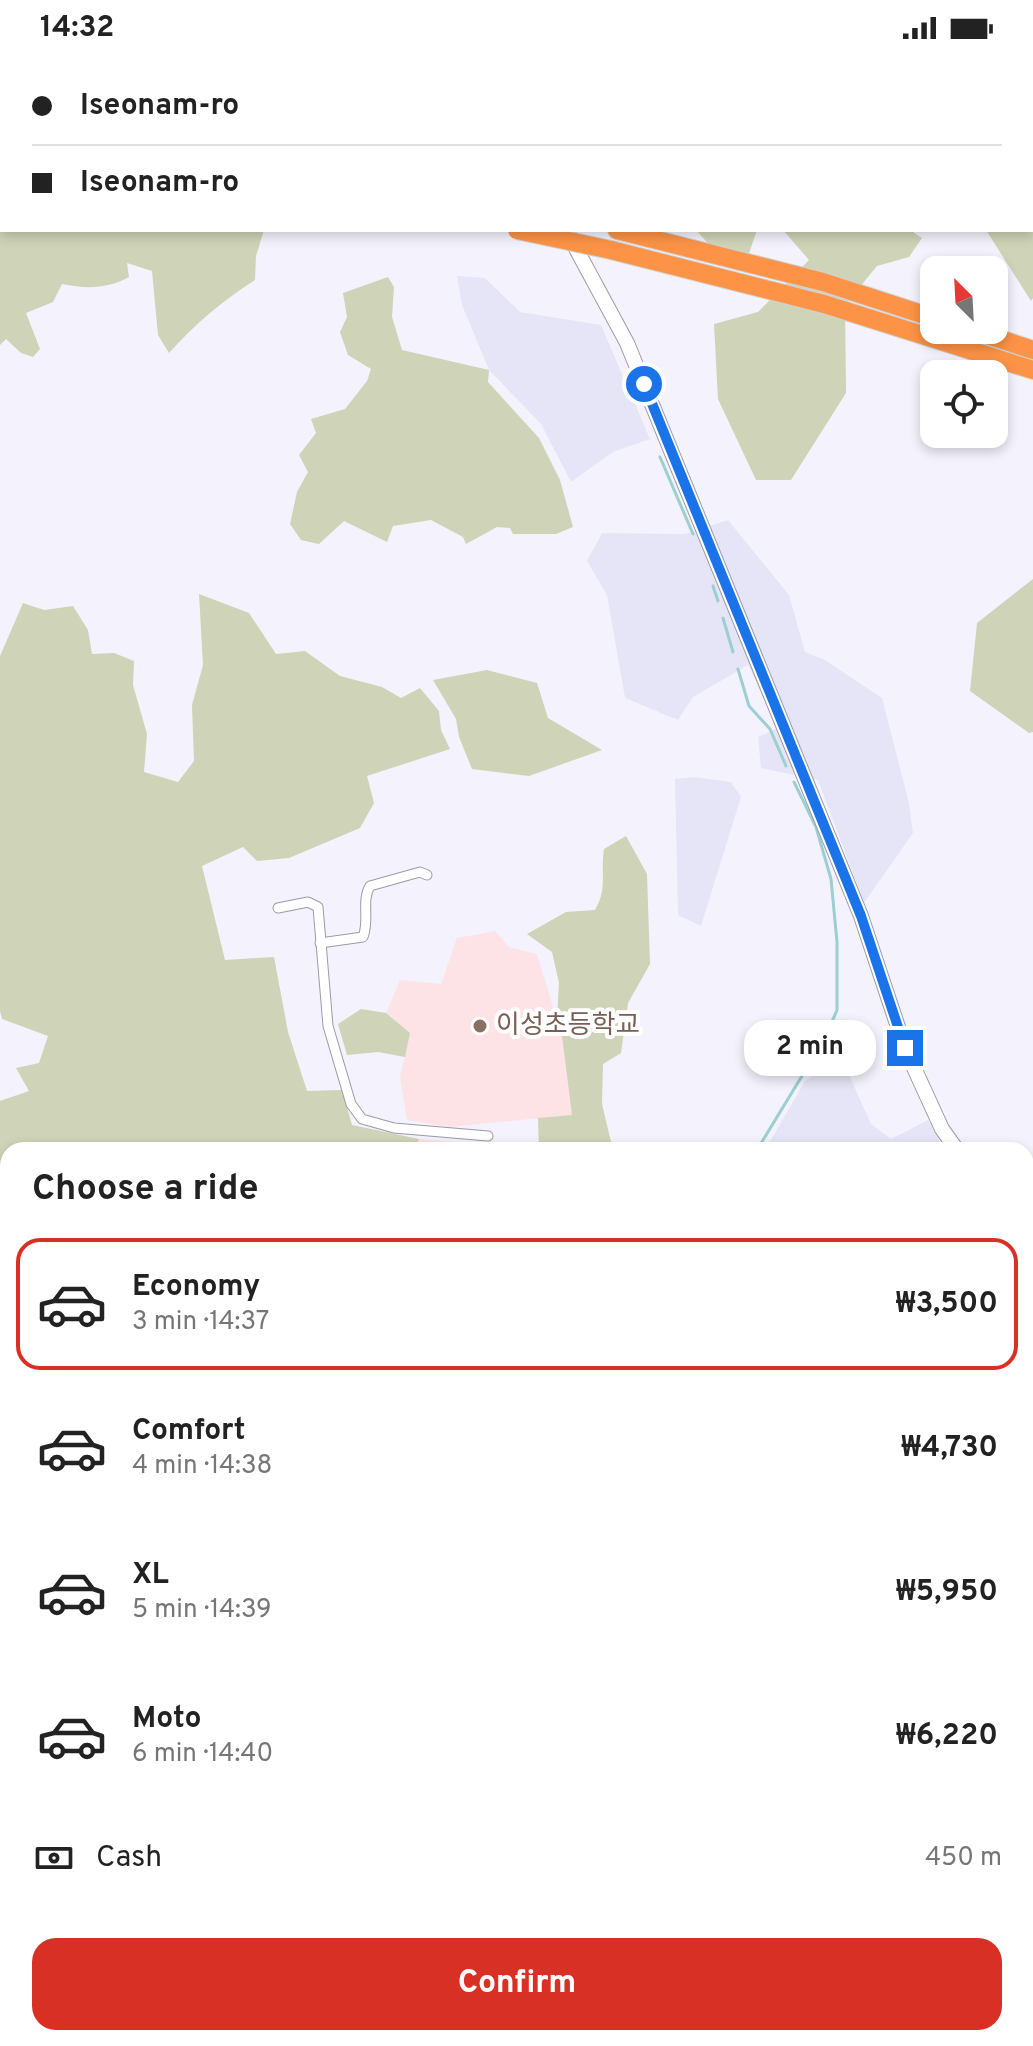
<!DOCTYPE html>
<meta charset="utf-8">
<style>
body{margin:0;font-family:Overpass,"Noto Sans KR",sans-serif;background:#f2f2f2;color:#222;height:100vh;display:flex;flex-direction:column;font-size:30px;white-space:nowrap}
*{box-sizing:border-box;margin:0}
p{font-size:26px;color:#767676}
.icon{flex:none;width:44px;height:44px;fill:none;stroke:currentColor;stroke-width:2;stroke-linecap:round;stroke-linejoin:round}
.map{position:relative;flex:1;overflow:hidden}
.panel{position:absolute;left:0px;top:1086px;width:1034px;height:904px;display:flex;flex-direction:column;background:#fff;border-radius:24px 24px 0 0;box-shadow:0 4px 12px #0003}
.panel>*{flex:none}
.top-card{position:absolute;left:0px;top:0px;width:1034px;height:176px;box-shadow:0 4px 12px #0003;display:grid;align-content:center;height:176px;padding:0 32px;background:#fff}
.needle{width:52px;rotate:336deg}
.tools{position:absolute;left:920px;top:200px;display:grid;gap:16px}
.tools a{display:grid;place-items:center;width:88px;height:88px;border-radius:16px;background:#fff;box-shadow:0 4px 12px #0003;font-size:40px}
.end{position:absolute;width:36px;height:36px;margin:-18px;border:10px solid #1a73e8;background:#fff;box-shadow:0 0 0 4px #fff}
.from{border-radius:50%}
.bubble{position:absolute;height:56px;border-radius:24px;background:#fff;box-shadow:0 4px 12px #0003;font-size:26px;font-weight:700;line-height:56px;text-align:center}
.top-card b{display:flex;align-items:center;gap:28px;height:76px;font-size:30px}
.top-card b+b{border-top:2px solid #e0e0e0}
.top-card i{width:20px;height:20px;background:#222}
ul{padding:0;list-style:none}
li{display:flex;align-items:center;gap:24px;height:132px;margin:0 16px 12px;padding:0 16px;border:4px solid transparent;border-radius:24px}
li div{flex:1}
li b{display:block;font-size:30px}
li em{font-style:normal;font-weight:700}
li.active{border-color:#d93025}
li>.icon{width:72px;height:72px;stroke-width:1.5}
h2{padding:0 32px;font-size:36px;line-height:96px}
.pay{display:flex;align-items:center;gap:20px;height:88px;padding:0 32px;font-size:30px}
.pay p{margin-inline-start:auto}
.button{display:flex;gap:16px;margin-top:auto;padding:16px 32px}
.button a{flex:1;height:92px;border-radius:24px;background:#d93025;color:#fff;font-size:32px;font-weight:700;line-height:92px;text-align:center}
.status{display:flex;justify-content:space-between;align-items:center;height:56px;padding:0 40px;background:#fff;direction:ltr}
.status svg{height:22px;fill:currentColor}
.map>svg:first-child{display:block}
</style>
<div class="status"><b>14:32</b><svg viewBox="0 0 49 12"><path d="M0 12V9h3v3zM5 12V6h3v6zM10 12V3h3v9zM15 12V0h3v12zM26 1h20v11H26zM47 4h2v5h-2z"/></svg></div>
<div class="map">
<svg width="1033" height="1990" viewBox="0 0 1033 1990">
<rect width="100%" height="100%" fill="#f4f3fd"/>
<g fill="#e6e5f7">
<path d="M 318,0 L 454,0 L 455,2 L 318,2 Z"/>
<path d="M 457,220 L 485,222 L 520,256 L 601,269 L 650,383 L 613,396 L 571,426 L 541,368 L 489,314 L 462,249 Z"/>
<path d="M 728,464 L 789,539 L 805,596 L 825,604 L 882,642 L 909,747 L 913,777 L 864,847 L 818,724 L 761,712 L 758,681 L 778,672 L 748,609 L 693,641 L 678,664 L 625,642 L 607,539 L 587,505 L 602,477 L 685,478 Z"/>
<path d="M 694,721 L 731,726 L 741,741 L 701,870 L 678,859 L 675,723 Z"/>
<path d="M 841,1001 L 871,1068 L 891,1083 L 928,1064 L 944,1094 L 765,1094 L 805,1025 Z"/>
</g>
<g fill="#fee3e6">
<path d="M 495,875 L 509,891 L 537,898 L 562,980 L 572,1059 L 450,1071 L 407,1064 L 400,1021 L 410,977 L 386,957 L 400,924 L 441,928 L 457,882 Z"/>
<path d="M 419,1083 L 480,1088 L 480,1094 L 415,1094 Z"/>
</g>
<g fill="#cfd3b7">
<path d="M 0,0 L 238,0 L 238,2 L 2,2 L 0,36 Z"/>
<path d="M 789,0 L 1033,0 L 1033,242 L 1031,245 L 986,174 L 1032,174 L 1032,2 L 787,2 Z"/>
<path d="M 0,138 L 2,174 L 264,174 L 256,200 L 255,224 C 222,245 195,268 169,297 L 158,279 L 152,215 L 127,207 L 129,221 C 107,233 86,233 62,228 L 53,246 L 26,257 L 40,293 L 33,301 L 21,297 L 6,283 L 0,289 Z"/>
<path d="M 696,174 L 757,174 L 746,206 L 712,192 Z"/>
<path d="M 783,174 L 910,174 L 922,182 L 909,201 L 877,210 L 845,249 L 846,337 L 791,424 L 756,424 L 718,343 L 714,268 L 758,256 L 809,204 Z"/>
<path d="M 388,221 L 394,231 L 392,261 L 402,294 L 489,314 L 488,326 L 539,382 L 560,424 L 573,471 L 556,478 L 513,478 L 510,472 L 497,471 L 466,488 L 463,481 L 431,464 L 393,470 L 387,486 L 344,465 L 319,488 L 301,484 L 290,468 L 297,436 L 308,416 L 299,399 L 316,377 L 311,363 L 345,353 L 367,325 L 371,313 L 348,299 L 340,276 L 347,261 L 343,237 Z"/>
<path d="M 1033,523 L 1033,676 L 1029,677 L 970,635 L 977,567 Z"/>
<path d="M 199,538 L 249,557 L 276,598 L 305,595 L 340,620 L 382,631 L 401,642 L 420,632 L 439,655 L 441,674 L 450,693 L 367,720 L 374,747 L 360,772 L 289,802 L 257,805 L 243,791 L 202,810 L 225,904 L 274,901 L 288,976 L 307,1035 L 342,1034 L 352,1069 L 419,1083 L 415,1094 L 8,1094 L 8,1400 L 0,1393 L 0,1217 L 3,1203 L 0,1196 L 0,1045 L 29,1035 L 16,1012 L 39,1007 L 48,980 L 2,963 L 0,955 L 0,600 L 23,547 L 44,554 L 73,550 L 88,574 L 92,598 L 114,597 L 134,605 L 133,629 L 147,678 L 144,716 L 178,726 L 194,705 L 192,649 L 203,609 Z"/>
<path d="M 487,614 L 537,627 L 548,662 L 602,694 L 529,720 L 472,713 L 459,681 L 456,663 L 433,624 Z"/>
<path d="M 626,780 L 647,818 L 650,908 L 628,947 L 621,997 L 603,1008 L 602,1048 L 613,1094 L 539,1094 L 538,1062 L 572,1059 L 562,980 L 557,962 L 559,927 L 552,896 L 527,878 L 566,856 L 595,854 C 608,832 600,818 604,793 Z"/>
<path d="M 361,953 L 386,957 L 410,977 L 405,1001 L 378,996 L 347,999 L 338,968 Z"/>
<path d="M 1026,1450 L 1033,1451 L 1033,1583 L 1026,1593 Z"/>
<path d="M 1033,1687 L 1033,1871 L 1026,1865 L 1026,1707 Z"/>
<path d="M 1033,1936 L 1033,1990 L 1024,1990 L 1026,1952 Z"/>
</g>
<path fill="#9bcfd2" d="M 8,1742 L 8,1982 L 258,1982 L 256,1990 L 0,1990 L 0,1746 Z"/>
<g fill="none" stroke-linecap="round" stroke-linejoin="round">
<g stroke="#9bcfd2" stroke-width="3">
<path d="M 660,401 L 693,478"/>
<path d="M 713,530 L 718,545"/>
<path d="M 723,562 L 733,596"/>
<path d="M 738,613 L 749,650 L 770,673 L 786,710"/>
<path d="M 757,1094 L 825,982 L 837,954 L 837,886 L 831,823 L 816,771 L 794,726"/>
<path d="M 1026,1245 L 1033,1242"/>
</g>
<g stroke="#d3d2db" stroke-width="18" stroke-dasharray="18 9" stroke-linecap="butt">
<path d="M 0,81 L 2,81"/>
<path d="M 0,108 L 2,108"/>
</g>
<g stroke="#9b9ba4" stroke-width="11">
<g id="minor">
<path d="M 278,852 L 308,846 L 318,851 L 328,970 L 351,1048 L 362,1063 L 394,1072 L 488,1080"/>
<path d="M 320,887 L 363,881 C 370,864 361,845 370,830 L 420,816 L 427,819"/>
<path d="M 0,1698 L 8,1698"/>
<path d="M 0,1731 L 8,1726"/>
<path d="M 378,1990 L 383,1982"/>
</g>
</g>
<g stroke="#9b9ba4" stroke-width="16">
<g id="secondary">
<path d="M 470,0 L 472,2"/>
<path d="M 566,174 L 627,287 L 861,860 L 905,992 L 942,1073 L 957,1094"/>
<path d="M 1026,1193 L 1033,1203"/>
</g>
</g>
<g stroke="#d1d1d2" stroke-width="16">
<g id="primary">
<path d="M 1026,1354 L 1033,1352"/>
<path d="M 1026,1372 L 1033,1370"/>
<path d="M 526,1982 L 526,1990"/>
<path d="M 540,1982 L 541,1990"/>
</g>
</g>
<g stroke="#d1d1d2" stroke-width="20">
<g id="motorway">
<path d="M 617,174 L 823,226 L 934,262"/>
<path d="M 611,194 L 824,248 L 1033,314"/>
<path d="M 972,274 L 1033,294"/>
</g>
</g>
<use href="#minor" stroke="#fff" stroke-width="9"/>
<use href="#secondary" stroke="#fff" stroke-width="14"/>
<use href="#primary" stroke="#febe90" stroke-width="14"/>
<use href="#motorway" stroke="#fd9346" stroke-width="18"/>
<g stroke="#d1d1d2" stroke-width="20" stroke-linecap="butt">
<path id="motorway-bridge" d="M 517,174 L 611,194"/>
</g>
<use href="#motorway-bridge" stroke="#fd9346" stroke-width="18"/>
</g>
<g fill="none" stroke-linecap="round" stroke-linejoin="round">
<path stroke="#1a73e8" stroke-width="10" d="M 644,328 L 861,860 L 905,992"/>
</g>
<circle fill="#8d6e63" stroke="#fff" stroke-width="3" cx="480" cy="970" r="8"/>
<g text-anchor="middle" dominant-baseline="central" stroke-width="8" stroke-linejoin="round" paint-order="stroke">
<g font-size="26" fill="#785e54" stroke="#fff" text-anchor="start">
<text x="496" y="970">이성초등학교</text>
</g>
</g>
</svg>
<div class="tools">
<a><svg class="needle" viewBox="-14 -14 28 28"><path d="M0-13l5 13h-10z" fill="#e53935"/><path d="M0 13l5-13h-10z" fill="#767676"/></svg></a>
<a><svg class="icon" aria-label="locate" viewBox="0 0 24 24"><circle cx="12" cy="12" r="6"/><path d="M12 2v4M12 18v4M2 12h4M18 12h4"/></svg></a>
</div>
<i class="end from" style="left:644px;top:328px"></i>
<i class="end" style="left:905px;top:992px"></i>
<div class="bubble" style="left:744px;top:964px;width:132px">2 min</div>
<div class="top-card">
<b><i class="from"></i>Iseonam-ro</b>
<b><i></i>Iseonam-ro</b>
</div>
<section class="panel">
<h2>Choose a ride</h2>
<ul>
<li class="active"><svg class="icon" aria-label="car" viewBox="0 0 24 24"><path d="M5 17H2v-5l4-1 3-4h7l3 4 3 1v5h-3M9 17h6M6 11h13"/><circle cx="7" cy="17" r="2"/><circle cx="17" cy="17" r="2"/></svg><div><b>Economy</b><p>3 min · 14:37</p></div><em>₩3,500</em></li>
<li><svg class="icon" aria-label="car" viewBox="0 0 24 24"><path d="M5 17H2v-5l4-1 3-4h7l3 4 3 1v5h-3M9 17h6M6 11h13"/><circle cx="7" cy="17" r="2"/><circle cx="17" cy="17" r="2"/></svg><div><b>Comfort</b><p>4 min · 14:38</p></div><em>₩4,730</em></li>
<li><svg class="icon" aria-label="car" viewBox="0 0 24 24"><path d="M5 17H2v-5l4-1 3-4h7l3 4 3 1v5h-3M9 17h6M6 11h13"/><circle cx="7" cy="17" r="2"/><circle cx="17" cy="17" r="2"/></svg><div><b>XL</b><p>5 min · 14:39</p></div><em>₩5,950</em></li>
<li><svg class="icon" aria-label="car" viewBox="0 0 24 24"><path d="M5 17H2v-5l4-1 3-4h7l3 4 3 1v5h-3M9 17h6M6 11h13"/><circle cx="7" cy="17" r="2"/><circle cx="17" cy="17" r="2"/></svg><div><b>Moto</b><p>6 min · 14:40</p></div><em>₩6,220</em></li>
</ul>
<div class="pay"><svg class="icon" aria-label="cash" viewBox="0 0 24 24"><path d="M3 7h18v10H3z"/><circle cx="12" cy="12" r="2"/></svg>Cash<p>450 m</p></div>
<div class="button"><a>Confirm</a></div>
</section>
</div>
